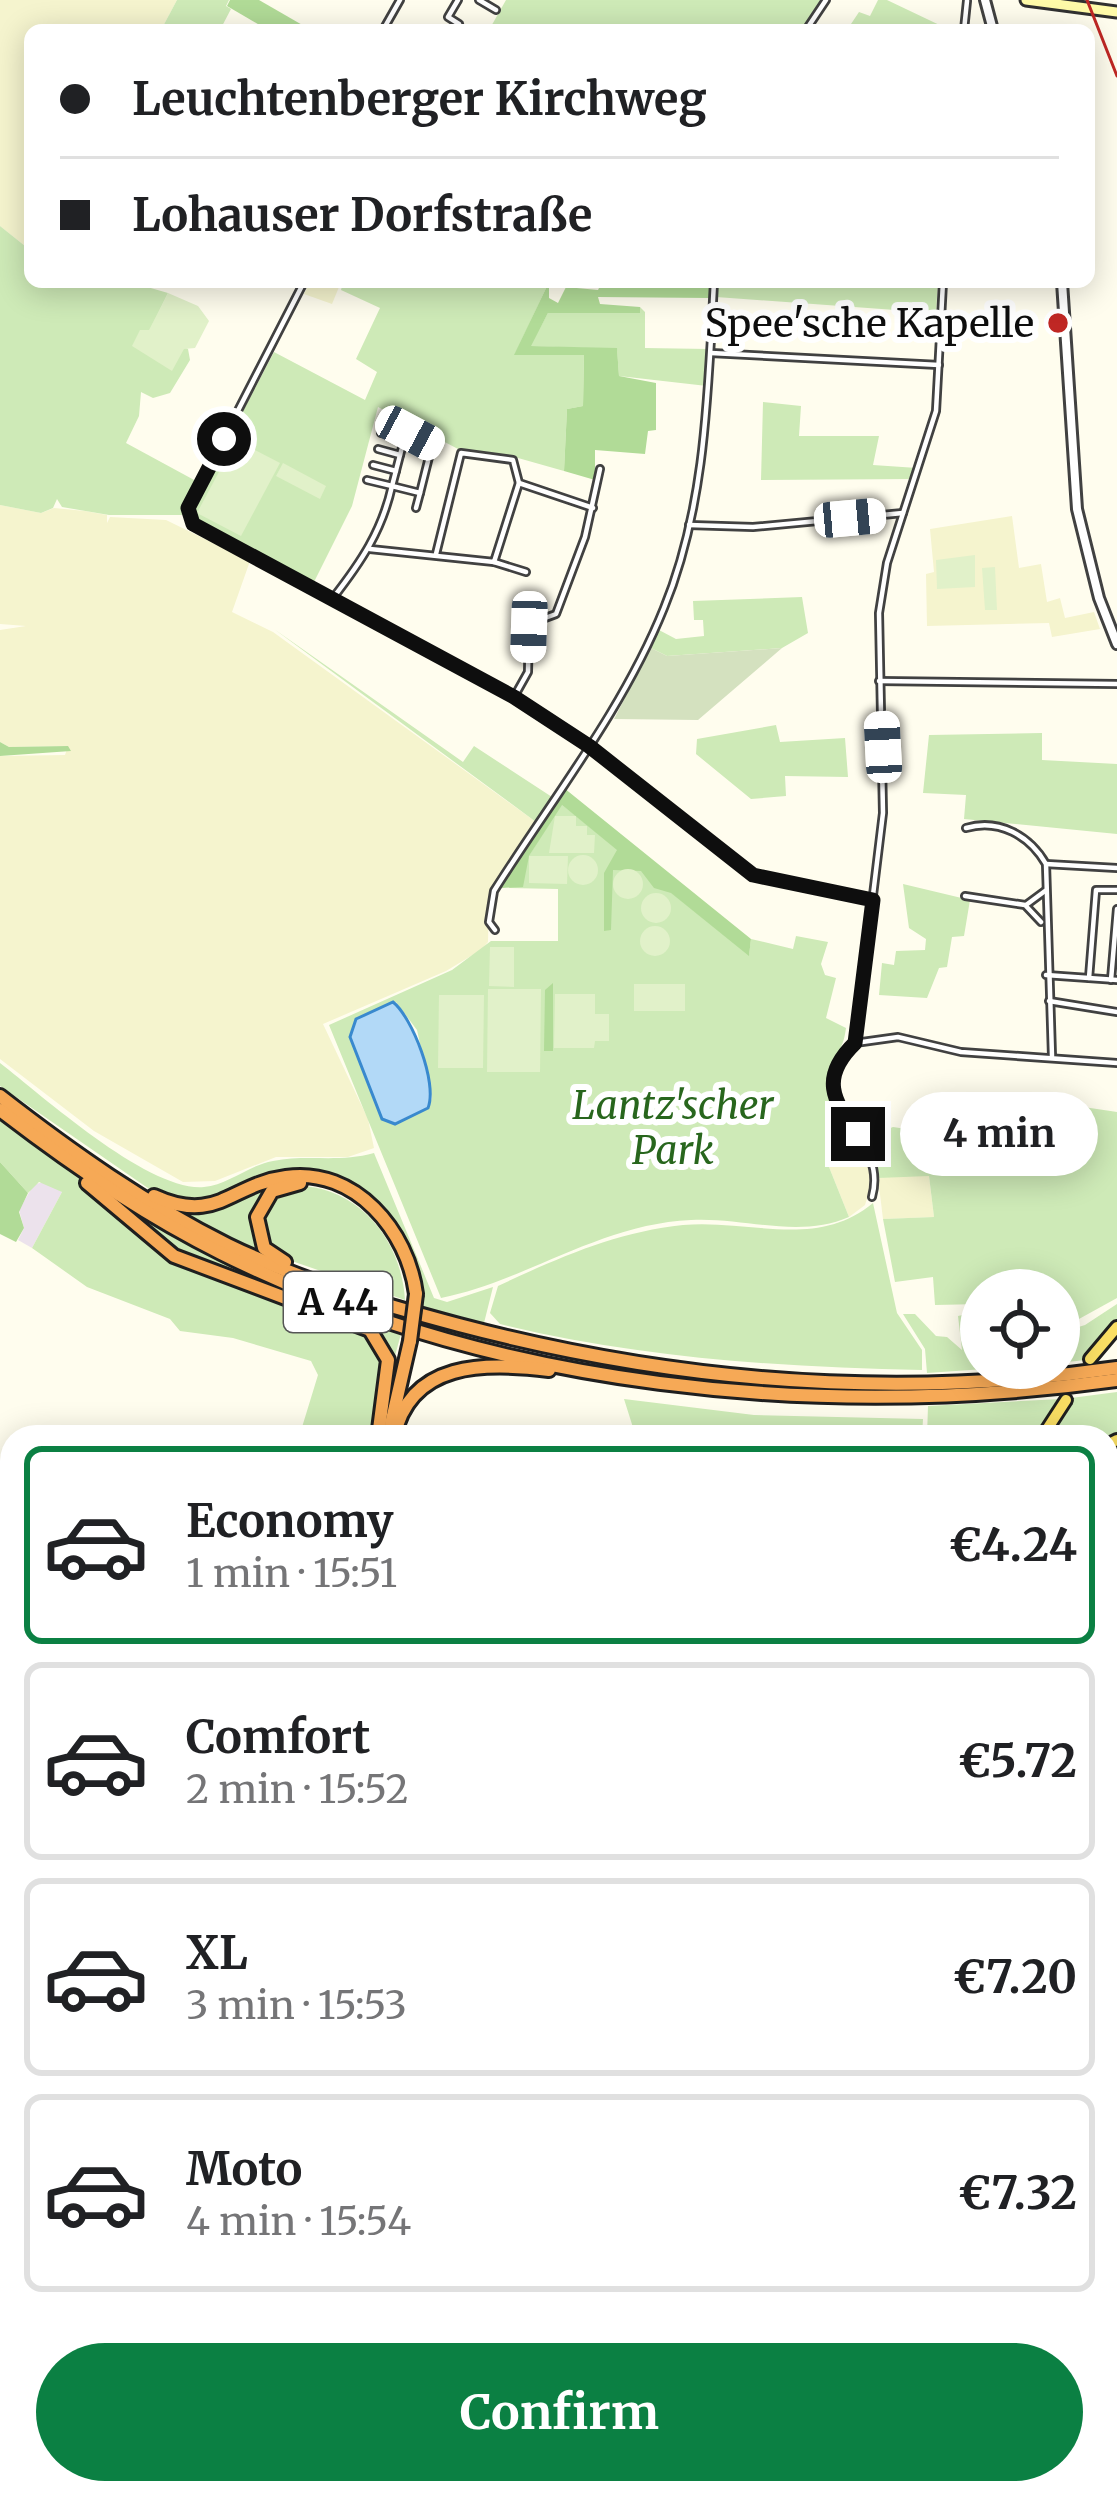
<!DOCTYPE html>
<meta charset="utf-8">
<style>
body{margin:0;font-family:Merriweather,serif;background:#f6f6f6;color:#202124;height:100vh;display:flex;flex-direction:column;font-size:45px;white-space:nowrap}
*{box-sizing:border-box;margin:0}
p{font-size:39px;color:#757577}
.icon{flex:none;width:66px;height:66px;fill:none;stroke:currentColor;stroke-width:2;stroke-linecap:round;stroke-linejoin:round}
.map{position:relative;flex:1;overflow:hidden}
.drawer{position:absolute;left:0px;top:1425px;width:1119px;height:1080px;display:flex;flex-direction:column;background:#fff;border-radius:36px 36px 0 0;box-shadow:0 6px 30px #0003}
.drawer>*{flex:none}
.hud{position:absolute;left:24px;top:24px;width:1071px;height:264px;border-radius:18px;box-shadow:0 6px 30px #0003;display:grid;align-content:center;height:264px;padding:0 36px;background:#fff}
.tools{position:absolute;left:960px;top:1269px;display:grid;gap:24px}
.tools a{display:grid;place-items:center;width:120px;height:120px;border-radius:50%;background:#fff;box-shadow:0 6px 30px #0003;font-size:60px}
.end{position:absolute;width:54px;height:54px;margin:-27px;border:15px solid #0e0e0e;background:#fff;box-shadow:0 0 0 6px #fff}
.from{border-radius:50%}
.bubble{position:absolute;height:84px;border-radius:42px;background:#fff;box-shadow:0 6px 30px #0003;font-size:39px;font-weight:700;line-height:84px;text-align:center}
.car{position:absolute;width:36px;height:72px;margin:-36px -18px;border-radius:15px;box-shadow:0 0 9px 3px #0007;background:linear-gradient(#fff 24%,#345 0 40%,#fff 0 76%,#345 0 86%,#fff 0)}
.hud b{display:flex;align-items:center;gap:42px;height:114px;font-size:45px}
.hud b+b{border-top:3px solid #e0e0e0}
.hud i{width:30px;height:30px;background:#202124}
ul{padding:21px 0 0;list-style:none}
li{display:flex;align-items:center;gap:36px;height:198px;margin:0 24px 18px;padding:0 12px;border:6px solid #e0e0e0;border-radius:18px}
li div{flex:1}
li b{display:block;font-size:45px}
li em{font-style:normal;font-weight:700}
li.active{border-color:#0b8043}
li>.icon{width:108px;height:108px;stroke-width:1.5}
.action{display:flex;gap:24px;margin-top:auto;padding:24px 36px}
.action a{flex:1;height:138px;border-radius:72px;background:#0b8043;color:#fff;font-size:48px;font-weight:700;line-height:138px;text-align:center}
.map>svg:first-child{display:block}
</style>
<div class="map">
<svg width="1117" height="2505" viewBox="0 0 1117 2505">
<rect width="100%" height="100%" fill="#fffdee"/>
<path fill="#ece2ec" d="M 46,1182 L 62,1192 L 32,1248 L 18,1240 L 24,1228 L 19,1210 L 34,1184 Z"/>
<g fill="#f5f4ce">
<path d="M 0,0 L 177,0 L 161,30 L 30,30 L 30,250 L 0,226 Z"/>
<path d="M 310,282 L 341,282 L 332,304 L 304,294 Z"/>
<path d="M 0,505 L 41,513 L 54,508 L 85,511 L 107,515 L 107,523 L 110,517 L 166,520 L 250,561 L 232,612 L 273,632 L 536,822 L 489,895 L 488,942 L 481,950 L 446,971 L 323,1024 L 368,1119 L 374,1148 L 348,1157 L 276,1157 L 215,1181 L 183,1182 L 94,1131 L 0,1059 L 0,756 L 65,755 L 68,746 L 9,747 L 0,742 L 0,630 L 26,626 L 0,624 Z"/>
<path d="M 1012,516 L 1019,568 L 1041,564 L 1047,602 L 1060,598 L 1065,618 L 1094,612 L 1100,629 L 1052,637 L 1049,623 L 927,626 L 926,574 L 934,572 L 930,529 Z"/>
<path d="M 860,1141 L 874,1176 L 865,1205 L 849,1217 L 825,1157 Z"/>
<path d="M 902,1174 L 929,1176 L 934,1217 L 883,1219 L 878,1178 Z"/>
<path d="M 12,1763 L 12,1982 L 0,1975 L 0,1766 Z"/>
</g>
<g fill="#ceeab7" fill-rule="evenodd">
<path d="M 177,0 L 229,0 L 226,6 L 231,9 L 220,30 L 161,30 Z"/>
<path d="M 506,0 L 823,0 L 805,30 L 489,30 Z"/>
<path d="M 878,0 L 887,0 L 950,30 L 847,30 L 859,12 L 870,16 Z"/>
<path d="M 0,226 L 30,250 L 30,282 L 130,282 L 168,293 L 150,330 L 188,349 L 190,360 L 170,393 L 153,398 L 141,392 L 139,416 L 126,443 L 196,481 L 182,515 L 109,515 L 62,507 L 57,499 L 53,508 L 41,513 L 0,505 Z"/>
<path d="M 343,282 L 549,282 L 515,354 L 584,354 L 583,406 L 567,409 L 564,471 L 511,456 L 458,449 L 378,407 L 352,506 L 314,582 L 197,523 L 192,508 L 274,352 L 365,400 L 377,372 L 356,359 L 380,308 L 341,290 Z"/>
<path d="M 716,282 L 938,282 L 936,313 L 716,297 Z"/>
<path d="M 640,307 L 645,312 L 645,348 L 709,349 L 707,386 L 619,376 L 617,349 L 530,346 L 548,313 L 640,312 Z"/>
<path d="M 763,402 L 801,406 L 799,436 L 879,436 L 873,465 L 917,468 L 913,479 L 761,480 Z"/>
<path d="M 802,597 L 808,633 L 782,648 L 667,656 L 651,648 L 659,630 L 676,639 L 704,636 L 703,620 L 694,620 L 693,601 Z"/>
<path d="M 274,629 L 463,762 L 474,746 L 552,797 L 536,822 Z"/>
<path d="M 776,725 L 780,742 L 845,738 L 848,777 L 785,776 L 786,796 L 751,799 L 696,754 L 697,739 Z"/>
<path d="M 1042,733 L 1042,760 L 1117,764 L 1117,834 L 964,819 L 966,795 L 923,793 L 929,735 Z"/>
<path d="M 561,804 L 749,955 L 751,939 L 793,949 L 796,936 L 828,942 L 821,964 L 825,975 L 836,978 L 826,1018 L 846,1028 C 843,1051 836,1052 829,1072 C 820,1101 846,1120 860,1141 L 825,1157 L 849,1217 C 799,1239 743,1217 691,1220 C 600,1224 528,1280 441,1298 L 329,1025 L 452,970 L 491,941 L 558,941 L 558,889 L 509,888 ZM 396,1002 L 417,1030 L 432,1098 L 428,1108 L 392,1124 L 382,1119 L 350,1037 L 361,1016 Z"/>
<path d="M 903,884 L 970,900 L 964,936 L 952,937 L 947,967 L 939,968 L 927,998 L 879,995 L 882,963 L 894,965 L 896,951 L 925,950 L 926,939 L 909,928 Z"/>
<path d="M 0,1063 C 44,1097 149,1192 204,1187 C 228,1185 249,1165 273,1161 C 307,1154 339,1163 374,1153 L 434,1298 L 447,1302 L 493,1287 L 484,1323 L 421,1306 C 411,1222 373,1210 307,1173 L 197,1205 L 155,1193 L 0,1086 Z"/>
<path d="M 946,1099 L 954,1106 L 976,1102 L 1045,1128 L 1057,1103 L 1117,1112 L 1117,1298 L 1059,1330 L 1059,1290 L 981,1290 L 981,1304 L 935,1305 L 933,1277 L 895,1282 L 883,1219 L 934,1217 L 929,1176 L 878,1178 L 864,1139 L 893,1127 L 933,1133 Z"/>
<path d="M 0,1117 C 118,1212 254,1291 402,1330 L 373,1437 L 299,1437 L 318,1375 L 311,1361 L 233,1338 L 180,1331 L 170,1319 L 87,1287 L 32,1248 L 62,1192 L 39,1182 L 28,1193 L 0,1162 Z"/>
<path d="M 279,1181 C 254,1202 244,1227 266,1255 L 169,1206 L 221,1208 Z"/>
<path d="M 304,1186 C 364,1191 402,1245 405,1300 L 286,1259 L 277,1255 L 260,1227 L 271,1197 Z"/>
<path d="M 873,1203 L 897,1313 L 922,1350 L 922,1370 C 780,1367 639,1358 500,1324 L 490,1313 L 498,1286 C 558,1258 616,1232 683,1225 C 749,1219 817,1250 873,1203 Z"/>
<path d="M 1117,1304 L 1117,1322 L 1085,1360 L 1059,1363 L 1059,1333 L 1085,1325 Z"/>
<path d="M 981,1311 L 981,1368 L 999,1368 L 927,1373 L 925,1349 L 903,1314 L 915,1314 L 936,1336 L 947,1337 L 962,1350 L 958,1316 Z"/>
<path d="M 1117,1392 L 1117,1436 L 1107,1440 L 1049,1437 L 1071,1398 Z"/>
<path d="M 624,1399 L 754,1415 L 923,1419 L 922,1437 L 636,1437 Z"/>
<path d="M 1061,1399 L 1038,1437 L 927,1437 L 928,1406 Z"/>
<path d="M 0,1975 L 12,1982 L 12,2081 L 0,2072 Z"/>
<path d="M 84,2493 L 226,2493 L 253,2505 L 79,2505 Z"/>
<path d="M 987,2493 L 1037,2493 L 1063,2505 L 996,2505 L 987,2501 Z"/>
</g>
<g fill="#b1db97">
<path d="M 230,0 L 259,0 L 311,30 L 268,30 L 227,6 Z"/>
<path d="M 549,282 L 549,298 L 558,303 L 566,287 L 598,290 L 602,282 L 713,282 L 709,298 L 598,297 L 600,304 L 640,307 L 640,313 L 548,313 L 531,346 L 617,348 L 619,376 L 656,383 L 656,430 L 648,431 L 645,454 L 595,450 L 595,480 L 564,471 L 567,409 L 583,406 L 584,355 L 514,355 Z"/>
<path d="M 0,742 L 9,747 L 68,746 L 71,751 L 0,756 Z"/>
<path d="M 564,788 L 751,939 L 749,956 L 671,893 L 654,888 L 641,871 L 613,870 L 611,930 L 604,931 L 604,873 L 617,850 L 562,805 L 529,856 L 523,887 L 501,888 Z"/>
<path d="M 553,983 L 553,1051 L 544,1051 L 545,990 Z"/>
<path d="M 0,1162 L 28,1193 L 19,1212 L 24,1228 L 16,1242 L 0,1234 Z"/>
<path d="M 0,1677 L 12,1684 L 12,1763 L 0,1766 Z"/>
</g>
<path fill="#d4e1bf" d="M 651,648 L 667,656 L 782,648 L 698,720 L 614,719 Z"/>
<g fill="#e1f1c9">
<path d="M 168,293 L 198,306 L 209,321 L 195,348 L 184,349 L 172,371 L 132,346 L 140,330 L 149,330 Z"/>
<path d="M 236,440 L 280,463 L 241,536 L 197,513 Z"/>
<path d="M 283,463 L 326,486 L 320,499 L 276,476 Z"/>
<path d="M 975,555 L 975,587 L 937,589 L 936,560 Z"/>
<path d="M 995,567 L 997,610 L 985,610 L 982,568 Z"/>
<path d="M 555,816 L 576,816 L 576,826 L 587,826 L 587,835 L 595,835 L 594,853 L 549,853 Z"/>
<circle cx="583" cy="870" r="15"/>
<path d="M 529,856 L 568,856 L 567,884 L 529,883 Z"/>
<circle cx="628" cy="884" r="15"/>
<circle cx="656" cy="908" r="15"/>
<circle cx="655" cy="941" r="15"/>
<path d="M 490,947 L 514,947 L 514,987 L 489,986 Z"/>
<rect x="634" y="984" width="51" height="27"/>
<path d="M 488,989 L 541,989 L 540,1072 L 487,1072 Z"/>
<path d="M 555,994 L 595,994 L 595,1014 L 609,1014 L 609,1041 L 595,1041 L 594,1048 L 554,1048 Z"/>
<path d="M 439,995 L 484,995 L 483,1068 L 438,1068 Z"/>
</g>
<g fill="#b2d9f7" stroke="#3989ce" stroke-width="3">
<path d="M 393,1002 C 412,1017 438,1083 428,1108 L 395,1124 L 382,1119 L 350,1037 L 356,1019 Z"/>
<path d="M 12,2100 L 12,2383 L 0,2379 L 0,2101 Z"/>
<path d="M 288,2493 L 938,2493 L 941,2505 L 305,2505 Z"/>
</g>
<g fill="none" stroke-linecap="round" stroke-linejoin="round">
<g stroke="#414141" stroke-width="10">
<g id="minor">
<path d="M 479,0 L 496,10"/>
<path d="M 383,30 L 400,0"/>
<path d="M 456,30 L 459,24 L 448,17 L 458,0"/>
<path d="M 806,30 L 826,0"/>
<path d="M 964,30 L 967,1"/>
<path d="M 304,282 L 188,508 L 193,524 L 514,697 L 589,746 L 753,875 L 873,900"/>
<path d="M 711,353 L 939,365"/>
<path d="M 389,416 L 432,445 L 420,493 L 392,486 L 406,432"/>
<path d="M 381,433 L 404,439"/>
<path d="M 378,449 L 400,455"/>
<path d="M 373,465 L 396,471"/>
<path d="M 416,508 L 420,493"/>
<path d="M 689,525 L 753,527 L 903,513"/>
<path d="M 370,549 L 494,562 L 519,483"/>
<path d="M 436,554 L 461,453 L 513,460 L 519,483 L 593,508"/>
<path d="M 494,562 L 526,572"/>
<path d="M 333,598 C 361,562 382,531 392,486 L 367,480"/>
<path d="M 879,681 L 1117,684"/>
<path d="M 514,697 L 528,672 L 529,624 L 556,614 L 585,537 L 600,469"/>
<path d="M 966,828 C 999,818 1030,836 1046,864 L 1052,1056"/>
<path d="M 1046,864 L 1117,868"/>
<path d="M 965,896 L 1025,905 L 1041,922"/>
<path d="M 1026,905 L 1045,891"/>
<path d="M 495,930 L 489,922 L 494,891 C 552,799 623,710 664,608 C 706,506 708,390 714,282"/>
<path d="M 1046,975 L 1117,980"/>
<path d="M 1089,978 L 1096,890 L 1117,890"/>
<path d="M 1111,980 L 1117,909"/>
<path d="M 1049,1001 L 1117,1012"/>
<path d="M 855,1043 L 883,813 L 879,613 L 887,563 L 936,411 L 943,282"/>
<path d="M 872,1197 C 891,1129 788,1107 855,1043 L 898,1037 L 961,1052 L 1117,1063"/>
<path d="M 1107,1608 L 1117,1631"/>
<path d="M 1107,1648 L 1117,1643"/>
<path d="M 1107,1811 L 1117,1807"/>
<path d="M 0,2441 L 12,2433"/>
</g>
</g>
<g stroke="#414141" stroke-width="14">
<g id="tertiary">
<path d="M 985,0 L 993,30"/>
<path d="M 1062,282 L 1077,509 L 1099,598 L 1117,644"/>
<path d="M 1104,2493 L 1117,2499"/>
</g>
</g>
<g stroke="#303030" stroke-width="15">
<path id="secondary" d="M 1026,0 L 1117,12"/>
</g>
<g stroke="#1f1f1f" stroke-width="16">
<g id="primary">
<path d="M 1090,1359 L 1117,1327"/>
<path d="M 1042,1437 L 1066,1400"/>
<path d="M 1107,1445 L 1117,1440"/>
</g>
</g>
<g stroke="#1f1f1f" stroke-width="18">
<g id="motorway">
<path d="M 0,1096 C 72,1152 146,1204 228,1245 C 302,1281 380,1304 459,1325 C 675,1382 895,1400 1117,1368"/>
<path d="M 0,1110 C 70,1164 142,1214 221,1253 C 492,1389 820,1421 1117,1380"/>
<path d="M 87,1183 L 174,1256 L 370,1330 L 388,1360 L 378,1437"/>
<path d="M 154,1196 C 217,1225 231,1184 286,1177 C 355,1167 408,1231 416,1294"/>
<path d="M 285,1262 L 264,1248 L 257,1217 L 272,1191 L 300,1183"/>
<path d="M 391,1424 L 410,1341"/>
<path d="M 394,1437 C 410,1361 485,1362 549,1370"/>
</g>
</g>
<use href="#minor" stroke="#fff" stroke-width="4.5"/>
<use href="#tertiary" stroke="#fff" stroke-width="8"/>
<use href="#secondary" stroke="#fffba9" stroke-width="9"/>
<use href="#primary" stroke="#fadf64" stroke-width="10"/>
<use href="#motorway" stroke="#f6a956" stroke-width="12"/>
<g stroke="#bf2724" stroke-width="3">
<path d="M 1087,0 L 1117,76"/>
<path d="M 1107,1870 L 1117,1865"/>
</g>
<g stroke="#1f1f1f" stroke-width="18" stroke-linecap="butt">
<path id="motorway-bridge" d="M 410,1341 L 416,1294"/>
</g>
<use href="#motorway-bridge" stroke="#f6a956" stroke-width="12"/>
</g>
<g fill="none" stroke-linecap="round" stroke-linejoin="round">
<path stroke="#0e0e0e" stroke-width="15" d="M 224,439 L 188,508 L 193,524 L 514,697 L 589,746 L 753,875 L 873,900 L 855,1043 C 820,1077 832,1100 858,1134"/>
</g>
<circle fill="#bf2724" stroke="#fff" stroke-width="4.5" cx="1058" cy="323" r="12"/>
<g text-anchor="middle" dominant-baseline="central" stroke-width="12" stroke-linejoin="round" paint-order="stroke">
<rect fill="#fff" stroke="#565656" stroke-width="3" x="284" y="1272" width="108" height="60" rx="9"/>
<g font-size="36" font-weight="bold" fill="#0e0e0e">
<text x="338" y="1302">A 44</text>
</g>
<g font-size="39" fill="#0e0e0e" stroke="#fff" text-anchor="end">
<text x="1034" y="323">Spee'sche Kapelle</text>
</g>
<g font-size="39" font-style="italic" fill="#28661d" stroke="#fff">
<text x="673" y="1105">Lantz'scher<tspan x="673" dy="45">Park</tspan></text>
</g>
</g>
</svg>
<div class="tools">
<a><svg class="icon" aria-label="locate" viewBox="0 0 24 24"><circle cx="12" cy="12" r="6"/><path d="M12 2v4M12 18v4M2 12h4M18 12h4"/></svg></a>
</div>
<i class="end from" style="left:224px;top:439px"></i>
<i class="end" style="left:858px;top:1134px"></i>
<div class="bubble" style="left:900px;top:1092px;width:198px">4 min</div>
<i class="car" style="left:410px;top:433px;rotate:118deg"></i>
<i class="car" style="left:850px;top:518px;rotate:85deg"></i>
<i class="car" style="left:529px;top:627px;rotate:182deg"></i>
<i class="car" style="left:883px;top:747px;rotate:357deg"></i>
<div class="hud">
<b><i class="from"></i>Leuchtenberger Kirchweg</b>
<b><i></i>Lohauser Dorfstraße</b>
</div>
<section class="drawer">
<ul>
<li class="active"><svg class="icon" aria-label="car" viewBox="0 0 24 24"><path d="M5 17H2v-5l4-1 3-4h7l3 4 3 1v5h-3M9 17h6M6 11h13"/><circle cx="7" cy="17" r="2"/><circle cx="17" cy="17" r="2"/></svg><div><b>Economy</b><p>1 min · 15:51</p></div><em>€4.24</em></li>
<li><svg class="icon" aria-label="car" viewBox="0 0 24 24"><path d="M5 17H2v-5l4-1 3-4h7l3 4 3 1v5h-3M9 17h6M6 11h13"/><circle cx="7" cy="17" r="2"/><circle cx="17" cy="17" r="2"/></svg><div><b>Comfort</b><p>2 min · 15:52</p></div><em>€5.72</em></li>
<li><svg class="icon" aria-label="car" viewBox="0 0 24 24"><path d="M5 17H2v-5l4-1 3-4h7l3 4 3 1v5h-3M9 17h6M6 11h13"/><circle cx="7" cy="17" r="2"/><circle cx="17" cy="17" r="2"/></svg><div><b>XL</b><p>3 min · 15:53</p></div><em>€7.20</em></li>
<li><svg class="icon" aria-label="car" viewBox="0 0 24 24"><path d="M5 17H2v-5l4-1 3-4h7l3 4 3 1v5h-3M9 17h6M6 11h13"/><circle cx="7" cy="17" r="2"/><circle cx="17" cy="17" r="2"/></svg><div><b>Moto</b><p>4 min · 15:54</p></div><em>€7.32</em></li>
</ul>
<div class="action"><a>Confirm</a></div>
</section>
</div>
